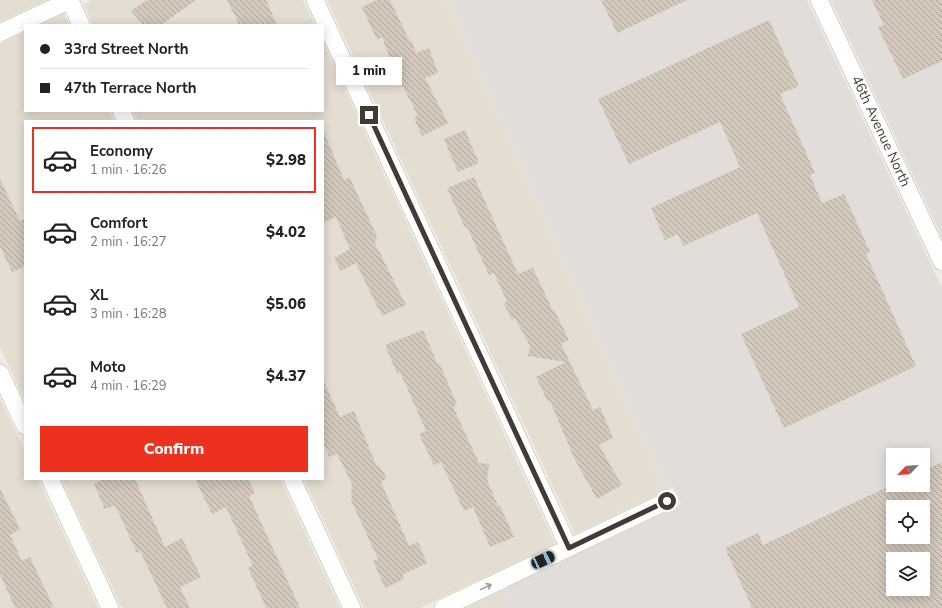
<!DOCTYPE html>
<meta charset="utf-8">
<style>
body{margin:0;font-family:"Nunito Sans",sans-serif;background:#f6f6f6;color:#222;height:100vh;display:flex;flex-direction:column;font-size:15px;white-space:nowrap}
*{box-sizing:border-box;margin:0}
p{font-size:13px;color:#767676}
.icon{flex:none;width:22px;height:22px;fill:none;stroke:currentColor;stroke-width:2;stroke-linecap:round;stroke-linejoin:round}
.map{position:relative;flex:1;overflow:hidden}
.panel{position:absolute;left:24px;top:120px;width:300px;height:360px;display:flex;flex-direction:column;background:#fff;border-radius:0px;box-shadow:0 2px 10px #0003}
.panel>*{flex:none}
.hud{position:absolute;left:24px;top:24px;width:300px;height:88px;border-radius:0px;box-shadow:0 2px 10px #0003;display:grid;align-content:center;height:88px;padding:0 16px;background:#fff}
.needle{width:26px;rotate:245deg}
.tools{position:absolute;left:886px;top:448px;display:grid;gap:8px}
.tools a{display:grid;place-items:center;width:44px;height:44px;border-radius:0px;background:#fff;box-shadow:0 2px 10px #0003;font-size:20px}
.end{position:absolute;width:18px;height:18px;margin:-9px;border:5px solid #423b34;background:#fff;box-shadow:0 0 0 2px #fff}
.from{border-radius:50%}
.bubble{position:absolute;height:28px;border-radius:0px;background:#fff;box-shadow:0 2px 10px #0003;font-size:13px;font-weight:800;line-height:28px;text-align:center}
.car{position:absolute;width:12px;height:24px;margin:-12px -6px;border-radius:5px;box-shadow:0 0 3px 1px #0007;background:linear-gradient(#222 24%,#8ab4d8 0 40%,#222 0 76%,#8ab4d8 0 86%,#222 0)}
.hud b{display:flex;align-items:center;gap:14px;height:38px;font-size:15px}
.hud b+b{border-top:1px solid #e0e0e0}
.hud i{width:10px;height:10px;background:#222}
ul{padding:7px 0 0;list-style:none}
li{display:flex;align-items:center;gap:12px;height:66px;margin:0 8px 6px;padding:0 8px;border:2px solid transparent;border-radius:0px}
li div{flex:1}
li b{display:block;font-size:15px}
li em{font-style:normal;font-weight:800}
li.current{border-color:#ec311f}
li>.icon{width:36px;height:36px;stroke-width:1.5}
.primary-button{display:flex;gap:8px;margin-top:auto;padding:8px 16px}
.primary-button a{flex:1;height:46px;border-radius:0px;background:#ec311f;color:#fff;font-size:16px;font-weight:800;line-height:46px;text-align:center}
.map>svg:first-child{display:block}
</style>
<div class="map">
<svg width="942" height="608" viewBox="0 0 942 608">
<defs>
<pattern id="building-back-hatch" width="6" height="6" patternUnits="userSpaceOnUse"><rect width="6" height="6" fill="#d4c9bc"/><path d="M-1 5l2 2M0 0l6 6M5-1l2 2" fill="none" stroke="#aea49a"/></pattern>
</defs>
<rect width="100%" height="100%" fill="#f0ebe3"/>
<g fill="#e4ddd1">
<path d="M 0,0 L 47,0 L 0,22 Z"/>
<path d="M 92,0 L 303,0 L 315,25 L 93,25 L 84,4 Z"/>
<path d="M 327,0 L 447,0 L 666,491 L 575,534 Z"/>
<path d="M 64,13 L 69,25 L 40,25 Z"/>
<path d="M 25,32 L 25,111 L 109,111 L 114,121 L 25,121 L 25,401 L 0,347 L 0,44 Z"/>
<path d="M 323,42 L 555,544 L 420,608 L 364,608 L 304,479 L 323,479 L 323,121 L 138,121 L 133,111 L 323,111 Z"/>
<path d="M 0,398 L 25,452 L 25,479 L 38,479 L 98,608 L 0,608 Z"/>
<path d="M 61,479 L 280,479 L 340,608 L 122,608 Z"/>
<path d="M 507,588 L 504,608 L 465,608 Z"/>
</g>
<g fill="#e2ddd8" fill-rule="evenodd">
<path d="M 447,0 L 807,0 L 942,288 L 942,608 L 504,608 L 507,588 L 681,504 L 673,487 L 666,491 ZM 893,455 L 923,455 L 923,485 L 893,485 ZM 893,507 L 923,507 L 923,537 L 893,537 ZM 893,559 L 923,559 L 923,589 L 893,589 Z"/>
<path d="M 831,0 L 942,0 L 942,237 Z"/>
</g>
<g fill="url(#building-back-hatch)" fill-rule="evenodd">
<path d="M 147,0 L 196,0 L 161,25 L 144,25 L 131,11 Z"/>
<path d="M 227,0 L 266,0 L 277,25 L 239,25 Z"/>
<path d="M 377,0 L 390,0 L 410,42 L 412,41 L 416,53 L 429,48 L 438,73 L 425,78 L 448,123 L 422,136 L 414,118 L 418,116 L 403,87 L 401,87 L 382,37 L 377,40 L 362,7 Z"/>
<path d="M 601,0 L 687,0 L 617,33 Z"/>
<path d="M 872,0 L 942,0 L 942,61 L 903,79 L 878,27 L 884,25 Z"/>
<path d="M 769,20 L 799,86 L 780,94 L 815,173 L 810,175 L 822,203 L 844,194 L 870,252 L 866,254 L 916,366 L 784,428 L 741,334 L 799,307 L 757,213 L 683,246 L 678,234 L 665,240 L 651,208 L 740,167 L 720,122 L 629,164 L 598,99 Z"/>
<path d="M 323,130 L 344,180 L 350,178 L 377,236 L 375,243 L 406,305 L 382,316 L 356,263 L 341,271 L 334,258 L 350,249 L 336,217 L 323,223 Z"/>
<path d="M 465,130 L 479,163 L 458,172 L 444,139 Z"/>
<path d="M 474,177 L 518,274 L 533,268 L 553,311 L 554,310 L 569,340 L 561,344 L 593,410 L 600,407 L 613,438 L 599,445 L 622,485 L 597,499 L 575,460 L 550,401 L 548,402 L 536,377 L 566,362 L 528,356 L 530,346 L 515,318 L 512,320 L 504,304 L 507,302 L 494,273 L 489,275 L 467,227 L 465,228 L 447,188 Z"/>
<path d="M 0,179 L 20,221 L 25,219 L 25,266 L 12,272 L 0,246 Z"/>
<path d="M 423,330 L 438,365 L 440,364 L 457,405 L 453,407 L 479,463 L 489,464 L 487,480 L 498,506 L 500,505 L 514,537 L 490,547 L 473,507 L 464,511 L 441,462 L 434,465 L 419,434 L 426,431 L 400,372 L 397,374 L 385,345 Z"/>
<path d="M 323,380 L 340,417 L 354,411 L 376,465 L 378,465 L 387,478 L 381,482 L 409,546 L 418,542 L 427,563 L 402,575 L 404,579 L 385,588 L 373,561 L 378,559 L 351,500 L 352,484 L 337,454 L 329,457 L 323,441 Z"/>
<path d="M 942,462 L 942,608 L 752,608 L 725,548 L 758,533 L 763,545 L 892,485 L 923,485 L 923,471 ZM 893,507 L 923,507 L 923,537 L 893,537 ZM 893,559 L 923,559 L 923,589 L 893,589 Z"/>
<path d="M 104,479 L 135,479 L 165,547 L 182,538 L 201,577 L 180,587 L 190,608 L 167,608 L 140,551 L 137,553 L 115,505 L 105,509 L 94,484 Z"/>
<path d="M 195,479 L 248,479 L 255,493 L 249,496 L 300,608 L 266,608 L 248,568 L 253,566 L 226,507 L 212,514 Z"/>
<path d="M 0,488 L 20,529 L 10,535 L 22,561 L 30,557 L 54,608 L 15,608 L 0,574 Z"/>
</g>
<g fill="none" stroke-linecap="round" stroke-linejoin="round">
<g stroke="#beb5a9" stroke-width="18">
<g id="street">
<path d="M 70,0 L 81,25"/>
<path d="M 315,0 L 569,548"/>
<path d="M 819,0 L 942,262"/>
<path d="M 0,33 L 70,0"/>
<path d="M 121,111 L 126,121"/>
<path d="M 0,373 L 25,426"/>
<path d="M 50,479 L 110,608"/>
<path d="M 292,479 L 352,608"/>
<path d="M 443,608 L 667,501"/>
</g>
</g>
<use href="#street" stroke="#fff" stroke-width="17"/>
</g>
<defs><path id="oneway-shaft" d="M-6 0H5M1.5-3L5.5 0L1.5 3" fill="none" stroke-width="1.6" stroke-linecap="round" stroke-linejoin="round"/></defs>
<use stroke="#a09d9a" href="#oneway-shaft" transform="translate(486 587) rotate(-26)"/>
<g fill="none" stroke-linecap="round" stroke-linejoin="round">
<path stroke="#423b34" stroke-width="5" d="M 369,115 L 569,548 L 667,501"/>
</g>
<g text-anchor="middle" dominant-baseline="central" stroke-width="3" stroke-linejoin="round" paint-order="stroke">
<g font-size="14" fill="#423b34" stroke="#fff">
<text transform="translate(881 131) rotate(65)">46th Avenue North</text>
</g>
</g>
</svg>
<div class="tools">
<a><svg class="needle" viewBox="-14 -14 28 28"><path d="M0-13l5 13h-10z" fill="#e53935"/><path d="M0 13l5-13h-10z" fill="#767676"/></svg></a>
<a><svg class="icon" aria-label="locate" viewBox="0 0 24 24"><circle cx="12" cy="12" r="6"/><path d="M12 2v4M12 18v4M2 12h4M18 12h4"/></svg></a>
<a><svg class="icon" aria-label="layers" viewBox="0 0 24 24"><path d="M12 4l9 5-9 5-9-5zM3 14l9 5 9-5"/></svg></a>
</div>
<i class="end from" style="left:667px;top:501px"></i>
<i class="end" style="left:369px;top:115px"></i>
<div class="bubble" style="left:336px;top:57px;width:66px">1 min</div>
<i class="car" style="left:543px;top:560px;rotate:65deg"></i>
<div class="hud">
<b><i class="from"></i>33rd Street North</b>
<b><i></i>47th Terrace North</b>
</div>
<section class="panel">
<ul>
<li class="current"><svg class="icon" aria-label="car" viewBox="0 0 24 24"><path d="M5 17H2v-5l4-1 3-4h7l3 4 3 1v5h-3M9 17h6M6 11h13"/><circle cx="7" cy="17" r="2"/><circle cx="17" cy="17" r="2"/></svg><div><b>Economy</b><p>1 min · 16:26</p></div><em>$2.98</em></li>
<li><svg class="icon" aria-label="car" viewBox="0 0 24 24"><path d="M5 17H2v-5l4-1 3-4h7l3 4 3 1v5h-3M9 17h6M6 11h13"/><circle cx="7" cy="17" r="2"/><circle cx="17" cy="17" r="2"/></svg><div><b>Comfort</b><p>2 min · 16:27</p></div><em>$4.02</em></li>
<li><svg class="icon" aria-label="car" viewBox="0 0 24 24"><path d="M5 17H2v-5l4-1 3-4h7l3 4 3 1v5h-3M9 17h6M6 11h13"/><circle cx="7" cy="17" r="2"/><circle cx="17" cy="17" r="2"/></svg><div><b>XL</b><p>3 min · 16:28</p></div><em>$5.06</em></li>
<li><svg class="icon" aria-label="car" viewBox="0 0 24 24"><path d="M5 17H2v-5l4-1 3-4h7l3 4 3 1v5h-3M9 17h6M6 11h13"/><circle cx="7" cy="17" r="2"/><circle cx="17" cy="17" r="2"/></svg><div><b>Moto</b><p>4 min · 16:29</p></div><em>$4.37</em></li>
</ul>
<div class="primary-button"><a>Confirm</a></div>
</section>
</div>
